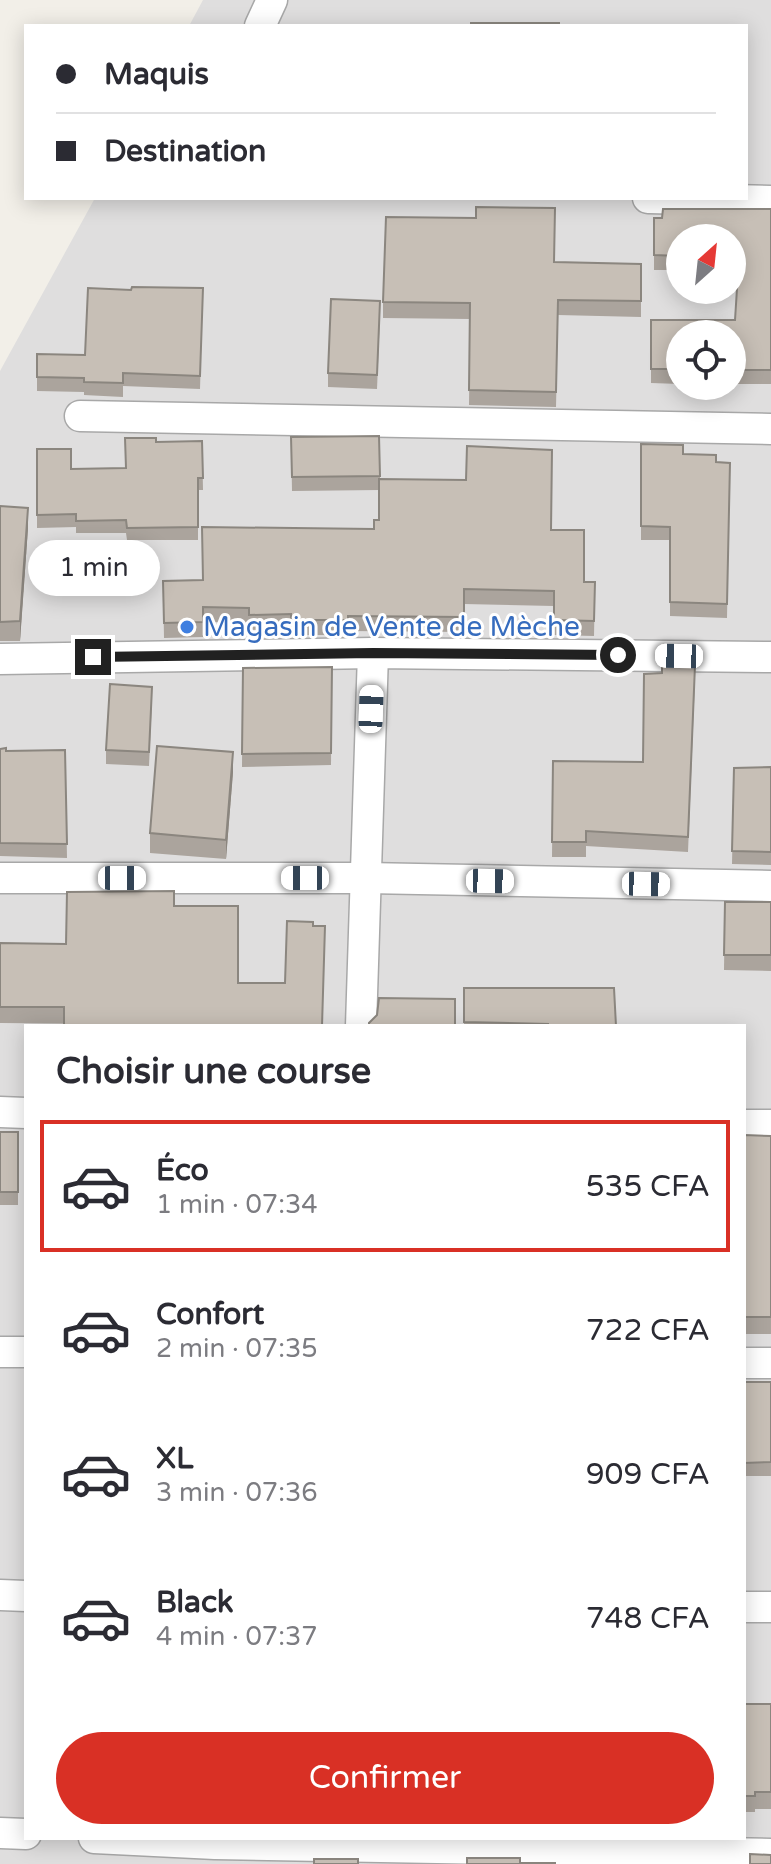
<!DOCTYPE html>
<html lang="fr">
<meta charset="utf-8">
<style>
body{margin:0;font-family:"Varela Round",sans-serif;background:#f7f7f7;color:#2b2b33;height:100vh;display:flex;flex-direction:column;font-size:30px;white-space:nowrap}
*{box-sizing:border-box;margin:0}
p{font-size:26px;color:#7c7c81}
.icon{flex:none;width:44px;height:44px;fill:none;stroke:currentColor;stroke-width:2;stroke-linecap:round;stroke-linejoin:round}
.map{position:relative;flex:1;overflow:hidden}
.side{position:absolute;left:24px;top:1024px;width:722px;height:816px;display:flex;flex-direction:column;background:#fff;border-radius:0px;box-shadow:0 4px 20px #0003}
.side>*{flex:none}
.hud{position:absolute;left:24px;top:24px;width:724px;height:176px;border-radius:0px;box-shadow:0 4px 20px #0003;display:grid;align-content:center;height:176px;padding:0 32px;background:#fff}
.needle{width:52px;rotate:27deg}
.fabs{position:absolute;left:666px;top:224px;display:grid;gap:16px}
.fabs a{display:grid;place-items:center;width:80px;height:80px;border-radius:50%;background:#fff;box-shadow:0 4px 20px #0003;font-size:40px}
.end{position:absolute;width:36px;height:36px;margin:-18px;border:10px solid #212121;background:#fff;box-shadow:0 0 0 4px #fff}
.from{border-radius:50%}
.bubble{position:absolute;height:56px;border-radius:28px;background:#fff;box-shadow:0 4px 20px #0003;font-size:26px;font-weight:600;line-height:56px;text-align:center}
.car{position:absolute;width:24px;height:48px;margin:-24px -12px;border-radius:10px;box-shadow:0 0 6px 2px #0007;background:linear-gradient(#fff 24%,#345 0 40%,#fff 0 76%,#345 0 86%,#fff 0)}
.hud b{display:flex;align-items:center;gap:28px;height:76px;font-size:30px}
.hud b+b{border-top:2px solid #e1e1e2}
.hud i{width:20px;height:20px;background:#2b2b33}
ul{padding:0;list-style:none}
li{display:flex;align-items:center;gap:24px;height:132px;margin:0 16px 12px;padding:0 16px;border:4px solid transparent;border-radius:0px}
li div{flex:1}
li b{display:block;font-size:30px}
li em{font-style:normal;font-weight:600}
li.on{border-color:#d93025}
li>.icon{width:72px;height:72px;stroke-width:1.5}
h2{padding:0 32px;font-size:36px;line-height:96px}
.action{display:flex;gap:16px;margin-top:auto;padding:16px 32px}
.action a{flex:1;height:92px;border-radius:48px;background:#d93025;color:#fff;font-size:32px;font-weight:600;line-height:92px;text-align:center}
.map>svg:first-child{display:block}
</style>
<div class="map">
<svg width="771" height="1864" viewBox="0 0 771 1864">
<rect width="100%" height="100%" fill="#f2efe8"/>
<path fill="#dfdede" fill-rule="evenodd" d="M 203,0 L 771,0 L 771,1864 L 0,1864 L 0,371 L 95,198 L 746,198 L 746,26 L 189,26 ZM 680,238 L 732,238 L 732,290 L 680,290 ZM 680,334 L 732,334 L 732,386 L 680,386 ZM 26,1026 L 744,1026 L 744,1838 L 26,1838 Z"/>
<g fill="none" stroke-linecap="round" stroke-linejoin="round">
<g stroke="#a8a8a8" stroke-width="33">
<g id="minor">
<path d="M 260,26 L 272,0"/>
<path d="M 648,198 L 771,201"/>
<path d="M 80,416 L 771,429"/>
<path d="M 0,659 L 373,653 L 771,657"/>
<path d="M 0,878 L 366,878 L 771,886"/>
<path d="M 361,1026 L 373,653"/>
<path d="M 0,1112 L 26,1113"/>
<path d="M 744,1125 L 771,1125"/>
<path d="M 0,1352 L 26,1352"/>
<path d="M 744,1363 L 771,1363"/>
<path d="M 0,1595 L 26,1596"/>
<path d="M 744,1607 L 771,1607"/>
<path d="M 0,1833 L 26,1834"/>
<path d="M 94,1838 L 215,1844 L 771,1854"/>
</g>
</g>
<use href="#minor" stroke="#fff" stroke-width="30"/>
</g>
<g fill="#aba49d">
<path d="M 771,209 L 771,384 L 732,384 L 732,334 L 680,334 L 680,384 L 651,383 L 651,320 L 735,320 L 738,271 L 732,271 L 732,238 L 680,238 L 680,270 L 654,270 L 654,218 Z"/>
<path d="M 554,262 L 641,264 L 641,317 L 558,315 L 556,407 L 469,405 L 470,319 L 383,318 L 383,302 Z"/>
<path d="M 203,288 L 200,389 L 123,386 L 123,397 L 84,395 L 84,392 L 37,391 L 37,354 L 85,355 L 131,290 Z"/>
<path d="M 380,315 L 377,389 L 328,387 L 328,373 Z"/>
<path d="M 291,437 L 380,476 L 380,479 L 551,530 L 584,582 L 595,582 L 594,636 L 554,635 L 554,606 L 464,604 L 464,632 L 348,631 L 348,635 L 291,635 L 291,629 L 249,630 L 249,623 L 203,622 L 203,637 L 164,638 L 163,581 L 203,580 L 374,529 L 379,520 L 379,490 L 292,491 Z"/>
<path d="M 202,441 L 203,490 L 198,490 L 198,540 L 127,540 L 126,533 L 76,533 L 76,527 L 37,528 L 37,449 L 71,469 L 126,468 L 156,442 Z"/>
<path d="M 641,444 L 716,462 L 730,463 L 727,618 L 670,616 L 670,540 L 641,540 Z"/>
<path d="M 0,506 L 28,528 L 20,641 L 0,641 Z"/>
<path d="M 689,664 L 695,680 L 688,852 L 586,846 L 586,857 L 552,857 L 553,761 L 643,762 L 662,673 Z"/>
<path d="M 332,667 L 331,765 L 242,767 L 243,668 Z"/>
<path d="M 152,700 L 149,766 L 106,764 L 106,750 Z"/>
<path d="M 0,749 L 6,751 L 65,750 L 67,858 L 0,856 Z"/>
<path d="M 771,767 L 771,865 L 732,864 L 734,768 Z"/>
<path d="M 233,772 L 226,859 L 150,853 L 150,833 Z"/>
<path d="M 725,902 L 771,902 L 771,971 L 724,970 Z"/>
<path d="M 174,906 L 238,983 L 323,1026 L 0,1023 L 0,943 L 66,944 Z"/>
<path d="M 464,988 L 616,1026 L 464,1026 Z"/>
<rect x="0" y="1132" width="18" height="73"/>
<path d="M 744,1135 L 771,1136 L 771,1334 L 744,1334 Z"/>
<rect x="744" y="1382" width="27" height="94"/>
<path d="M 744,1704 L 771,1704 L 771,1809 L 755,1809 L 755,1812 L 744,1812 Z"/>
</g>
<g fill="#8b867f">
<path d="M 28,508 L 28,528 L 20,641 L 20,621 Z"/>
<path d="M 233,752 L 233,772 L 226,859 L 226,840 Z"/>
</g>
<g fill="#c7bfb6" stroke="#8b867f" stroke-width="2">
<rect x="471" y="23" width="88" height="3"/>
<path d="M 476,207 L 555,208 L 554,262 L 641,264 L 641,301 L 558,300 L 556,392 L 469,390 L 470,303 L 383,302 L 386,217 L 476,218 Z"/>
<path d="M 663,209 L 771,209 L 771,370 L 732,370 L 732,334 L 680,334 L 680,369 L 651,369 L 651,320 L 735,320 L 739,257 L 732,257 L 732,238 L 680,238 L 680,256 L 654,255 L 654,218 L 662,218 Z"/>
<path d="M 132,287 L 203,288 L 200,376 L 123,373 L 123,383 L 84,382 L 84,378 L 37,377 L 37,354 L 85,355 L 88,288 L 131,290 Z"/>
<path d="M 331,299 L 380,301 L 377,375 L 328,373 Z"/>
<path d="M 379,436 L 380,476 L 292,477 L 291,437 Z"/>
<path d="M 125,438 L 156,438 L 156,442 L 202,441 L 203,478 L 198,478 L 198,527 L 127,528 L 126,520 L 76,521 L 76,514 L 37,515 L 37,449 L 71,449 L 71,469 L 126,468 Z"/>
<path d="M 641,444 L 683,445 L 683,454 L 716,455 L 716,462 L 730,463 L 727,604 L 670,602 L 670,527 L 641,526 Z"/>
<path d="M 467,446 L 552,450 L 551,530 L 584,530 L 584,582 L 595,582 L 594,621 L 554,620 L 554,591 L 464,589 L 464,617 L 348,616 L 348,620 L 291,620 L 291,614 L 249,615 L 249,608 L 203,607 L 203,622 L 164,623 L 163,581 L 203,580 L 202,527 L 374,529 L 374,520 L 379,520 L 379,479 L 466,480 Z"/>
<path d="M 0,506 L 28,508 L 20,621 L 0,622 Z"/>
<path d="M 662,661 L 689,661 L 689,664 L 695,665 L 688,837 L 586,831 L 586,842 L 552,842 L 553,761 L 643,762 L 644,674 L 662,673 Z"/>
<path d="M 332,667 L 331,753 L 242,754 L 243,668 Z"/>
<path d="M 110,684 L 152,687 L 149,752 L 106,750 Z"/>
<path d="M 157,746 L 233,752 L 226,840 L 150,833 Z"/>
<path d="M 6,748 L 6,751 L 65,750 L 67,844 L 0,843 L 0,749 Z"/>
<path d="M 771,767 L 771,852 L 732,851 L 734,768 Z"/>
<path d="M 174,891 L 174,906 L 238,906 L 238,983 L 285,983 L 287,921 L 313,922 L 313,926 L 325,926 L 322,1026 L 64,1026 L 64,1007 L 0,1007 L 0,943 L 66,944 L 67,892 Z"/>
<path d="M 725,902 L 771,902 L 771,955 L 724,955 Z"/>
<path d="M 464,988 L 614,988 L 616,1026 L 548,1026 L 548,1024 L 464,1022 Z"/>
<path d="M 379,998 L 455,999 L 455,1026 L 369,1026 L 369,1023 L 377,1015 Z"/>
<rect x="0" y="1132" width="18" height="60"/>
<path d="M 744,1135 L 771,1136 L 771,1317 L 744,1317 Z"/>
<path d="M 744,1382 L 771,1382 L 771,1462 L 744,1463 Z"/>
<path d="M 744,1704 L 771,1704 L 771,1792 L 755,1792 L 755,1796 L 744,1796 Z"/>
<path d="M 750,1854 L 771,1855 L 771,1864 L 750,1864 Z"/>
<path d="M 467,1858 L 520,1858 L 520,1863 L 555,1863 L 555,1864 L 467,1864 Z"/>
<rect x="314" y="1859" width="44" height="5"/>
</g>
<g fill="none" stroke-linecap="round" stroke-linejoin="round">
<path stroke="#212121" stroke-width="10" d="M 93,657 L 373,653 L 618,655"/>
</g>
<circle fill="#3f7fe0" stroke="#fff" stroke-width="3" cx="187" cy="627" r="8"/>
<g text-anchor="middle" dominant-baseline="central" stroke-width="6" stroke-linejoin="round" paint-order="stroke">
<g font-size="28" fill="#366cbe" stroke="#fff" text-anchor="start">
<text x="203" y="627">Magasin de Vente de Mèche</text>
</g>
</g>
</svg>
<div class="fabs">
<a><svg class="needle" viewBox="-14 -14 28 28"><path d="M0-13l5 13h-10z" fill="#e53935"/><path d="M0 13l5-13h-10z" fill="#7c7c81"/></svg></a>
<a><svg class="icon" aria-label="locate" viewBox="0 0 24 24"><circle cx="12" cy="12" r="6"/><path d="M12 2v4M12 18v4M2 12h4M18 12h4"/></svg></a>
</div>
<i class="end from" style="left:618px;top:655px"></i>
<i class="end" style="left:93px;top:657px"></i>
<div class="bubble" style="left:28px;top:540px;width:132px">1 min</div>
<i class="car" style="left:679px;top:656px;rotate:271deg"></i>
<i class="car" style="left:371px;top:709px;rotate:2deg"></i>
<i class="car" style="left:122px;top:878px;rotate:90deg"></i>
<i class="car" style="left:305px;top:878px;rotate:270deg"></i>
<i class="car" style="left:490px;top:881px;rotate:91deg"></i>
<i class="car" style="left:646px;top:884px;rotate:91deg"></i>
<div class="hud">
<b><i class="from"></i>Maquis</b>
<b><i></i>Destination</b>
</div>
<section class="side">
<h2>Choisir une course</h2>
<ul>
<li class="on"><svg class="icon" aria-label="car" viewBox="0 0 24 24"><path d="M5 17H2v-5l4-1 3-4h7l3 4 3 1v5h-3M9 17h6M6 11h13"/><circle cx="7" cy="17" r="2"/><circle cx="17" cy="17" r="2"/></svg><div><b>Éco</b><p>1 min · 07:34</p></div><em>535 CFA</em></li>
<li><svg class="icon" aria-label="car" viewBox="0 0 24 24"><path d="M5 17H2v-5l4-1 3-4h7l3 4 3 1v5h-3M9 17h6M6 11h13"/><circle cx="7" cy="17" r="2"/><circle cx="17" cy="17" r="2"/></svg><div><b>Confort</b><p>2 min · 07:35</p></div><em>722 CFA</em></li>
<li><svg class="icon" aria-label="car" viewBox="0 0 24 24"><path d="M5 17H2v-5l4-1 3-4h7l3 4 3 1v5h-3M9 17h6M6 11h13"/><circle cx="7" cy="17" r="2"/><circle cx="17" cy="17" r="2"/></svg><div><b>XL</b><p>3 min · 07:36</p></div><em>909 CFA</em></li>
<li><svg class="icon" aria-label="car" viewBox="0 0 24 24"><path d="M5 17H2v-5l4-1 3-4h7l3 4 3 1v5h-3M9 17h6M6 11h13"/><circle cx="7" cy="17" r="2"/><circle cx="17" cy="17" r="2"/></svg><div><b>Black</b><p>4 min · 07:37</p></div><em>748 CFA</em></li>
</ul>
<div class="action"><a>Confirmer</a></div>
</section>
</div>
